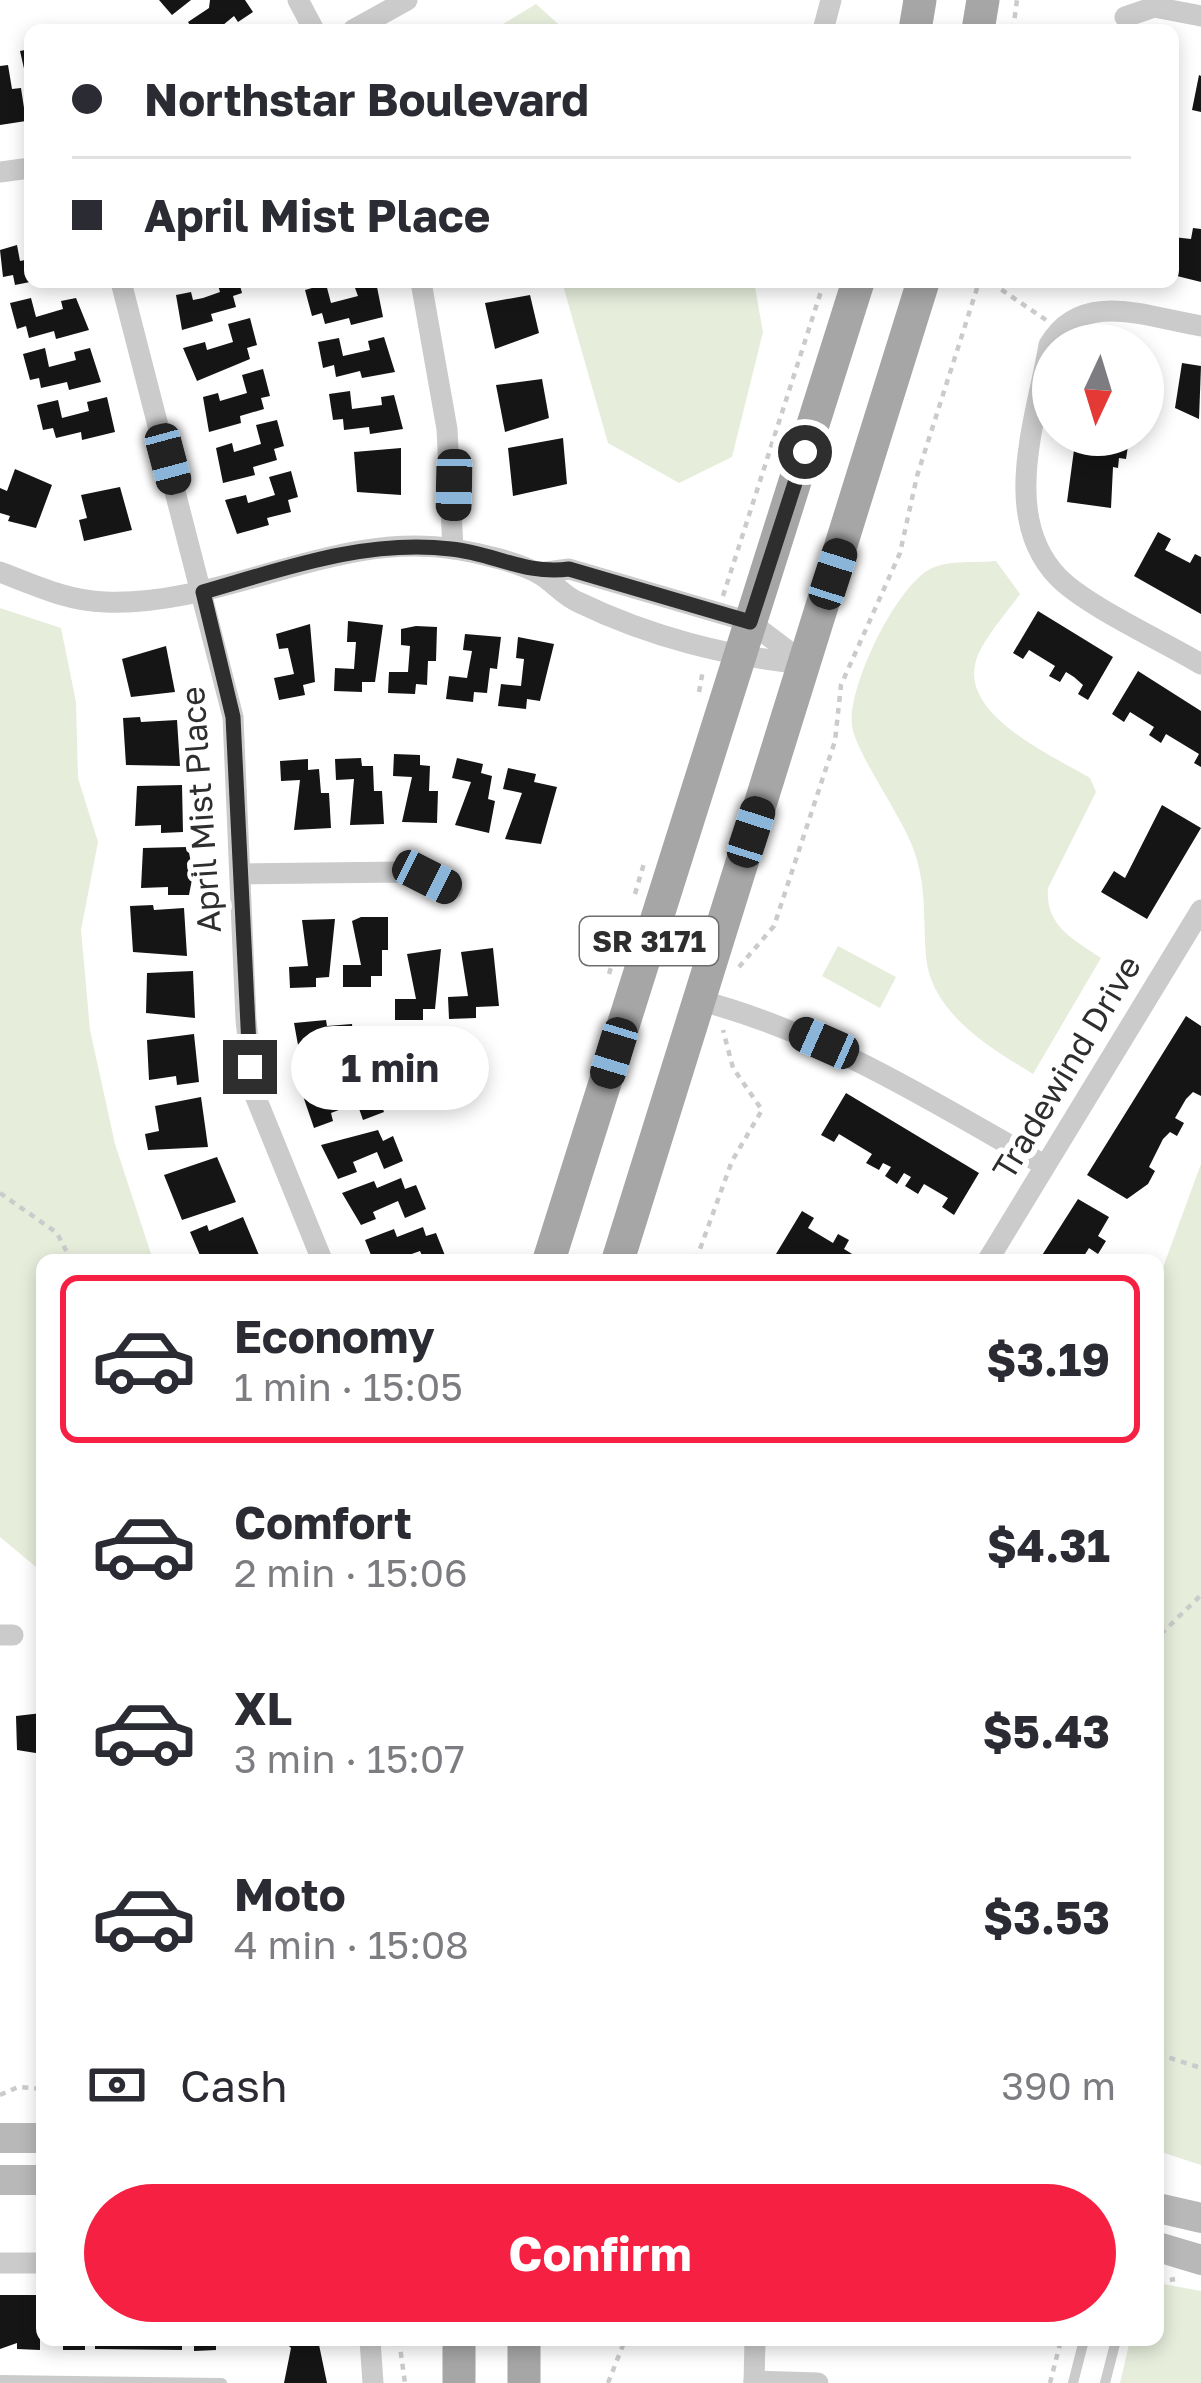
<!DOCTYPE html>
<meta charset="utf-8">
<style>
body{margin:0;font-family:"Golos Text",sans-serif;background:#f2f2f3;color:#2b2b33;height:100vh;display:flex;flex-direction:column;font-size:45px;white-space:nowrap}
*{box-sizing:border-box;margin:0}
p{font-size:39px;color:#7c7c81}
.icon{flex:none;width:66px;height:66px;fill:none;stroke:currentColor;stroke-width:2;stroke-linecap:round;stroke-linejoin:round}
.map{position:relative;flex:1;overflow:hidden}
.panel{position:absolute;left:36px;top:1254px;width:1128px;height:1092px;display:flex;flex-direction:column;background:#fff;border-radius:18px;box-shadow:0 6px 18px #0003}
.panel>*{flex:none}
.top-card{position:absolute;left:24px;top:24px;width:1155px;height:264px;border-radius:18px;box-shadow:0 6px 18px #0003;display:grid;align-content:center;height:264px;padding:0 48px;background:#fff}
.needle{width:78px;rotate:184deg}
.controls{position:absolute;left:1032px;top:324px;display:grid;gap:24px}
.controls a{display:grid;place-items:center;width:132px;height:132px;border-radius:50%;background:#fff;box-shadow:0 6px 18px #0003;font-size:60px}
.end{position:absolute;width:54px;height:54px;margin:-27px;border:15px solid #2e2e2e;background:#fff;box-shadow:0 0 0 6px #fff}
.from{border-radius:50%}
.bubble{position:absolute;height:84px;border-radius:42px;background:#fff;box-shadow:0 6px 18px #0003;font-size:39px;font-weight:700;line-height:84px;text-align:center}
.car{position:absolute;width:36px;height:72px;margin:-36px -18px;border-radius:15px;box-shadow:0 0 9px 3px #0007;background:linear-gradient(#222 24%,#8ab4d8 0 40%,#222 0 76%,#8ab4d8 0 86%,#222 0)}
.top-card b{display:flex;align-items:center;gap:42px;height:114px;font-size:45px}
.top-card b+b{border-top:3px solid #e1e1e2}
.top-card i{width:30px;height:30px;background:#2b2b33}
ul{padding:21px 0 0;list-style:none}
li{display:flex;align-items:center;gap:36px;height:168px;margin:0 24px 18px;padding:0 24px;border:6px solid transparent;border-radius:18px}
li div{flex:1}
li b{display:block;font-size:45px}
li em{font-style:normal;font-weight:700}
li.selected{border-color:#f52042}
li>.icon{width:108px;height:108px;stroke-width:1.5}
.pay{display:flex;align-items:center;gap:30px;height:132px;padding:0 48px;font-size:45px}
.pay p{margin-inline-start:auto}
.primary-button{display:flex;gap:24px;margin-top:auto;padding:24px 48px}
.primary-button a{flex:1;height:138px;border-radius:72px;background:#f52042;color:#fff;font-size:48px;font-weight:700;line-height:138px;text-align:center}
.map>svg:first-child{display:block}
</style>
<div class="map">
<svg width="1201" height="2383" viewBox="0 0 1201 2383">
<rect width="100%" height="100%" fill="#fff"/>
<g fill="#e6eddb">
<path d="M 536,4 L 565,30 L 493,30 Z"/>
<path d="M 562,282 L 754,282 L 763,332 L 732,457 L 679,483 L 608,443 Z"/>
<path d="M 996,561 L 1020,594 C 1007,613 979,643 975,665 C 964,717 1055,757 1090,778 L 1096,792 L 1048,888 C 1045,926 1073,939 1101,958 L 1033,1074 C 990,1048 930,1012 926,956 C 923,918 927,885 913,848 C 901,815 856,753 852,726 C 847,687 897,584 932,568 C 950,560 977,563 996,561 Z"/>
<path d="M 0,608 L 61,628 L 76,702 L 78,778 L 98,842 L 81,930 L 90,1030 L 115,1144 L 153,1260 L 42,1260 L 42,1572 L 0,1537 Z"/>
<path d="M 838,946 L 896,977 L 880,1008 L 822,976 Z"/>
<path d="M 1201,1164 L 1201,2165 L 1158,2151 L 1158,1281 Z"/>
<path d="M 1158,2283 L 1201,2291 L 1201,2383 L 1120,2383 L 1130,2340 L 1158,2340 Z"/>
</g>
<g fill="#151515">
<path d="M 159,0 L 191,0 L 172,15 Z"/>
<path d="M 210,0 L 245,0 L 253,12 L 238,22 L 234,16 L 217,30 L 193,30 L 188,22 L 209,8 Z"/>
<path d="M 30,49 L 30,72 L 25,73 L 20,51 Z"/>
<path d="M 8,65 L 12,89 L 21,88 L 26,121 L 0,125 L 0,66 Z"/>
<path d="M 1199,75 L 1201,76 L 1201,112 L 1192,110 Z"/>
<path d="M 1193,228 L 1201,229 L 1201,282 L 1173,275 L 1173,237 L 1191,239 Z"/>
<path d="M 17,245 L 20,261 L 30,259 L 30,282 L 15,285 L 13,275 L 3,277 L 0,250 Z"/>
<path d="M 217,282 L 239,282 L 242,293 L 233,296 L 236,307 L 211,314 L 213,321 L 182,330 L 176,295 L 191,292 L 193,300 L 203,298 L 220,292 Z"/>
<path d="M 376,282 L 383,317 L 351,325 L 349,318 L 325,324 L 322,313 L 312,316 L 305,290 L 326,284 L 331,303 L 358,296 L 355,288 Z"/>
<path d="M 530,295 L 539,333 L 495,349 L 485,303 Z"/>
<path d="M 31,298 L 36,317 L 63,309 L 61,301 L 76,298 L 89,330 L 56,339 L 54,331 L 29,338 L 26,326 L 17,329 L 10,303 Z"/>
<path d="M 250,318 L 257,345 L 247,348 L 250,359 L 197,381 L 183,348 L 205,342 L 207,350 L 233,342 L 228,324 Z"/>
<path d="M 384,337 L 395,372 L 362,378 L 360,371 L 336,377 L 334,365 L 323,368 L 318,342 L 339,338 L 343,356 L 370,350 L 368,341 Z"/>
<path d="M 45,348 L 49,367 L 76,360 L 74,352 L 90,348 L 101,382 L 69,390 L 67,382 L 41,388 L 39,378 L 30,380 L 23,354 Z"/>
<path d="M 1182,363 L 1201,366 L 1199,419 L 1175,408 Z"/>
<path d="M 263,369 L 270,396 L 261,398 L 264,409 L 240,416 L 241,423 L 209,432 L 203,397 L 218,393 L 220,401 L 247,393 L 242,375 Z"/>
<path d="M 542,379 L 549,418 L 505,432 L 496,385 Z"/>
<path d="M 350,391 L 352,409 L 382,405 L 381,397 L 394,395 L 403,429 L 370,434 L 369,427 L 344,430 L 343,419 L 333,420 L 329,394 Z"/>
<path d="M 107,397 L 115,432 L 82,440 L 81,432 L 56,438 L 53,428 L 43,430 L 37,405 L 58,400 L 62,418 L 89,411 L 87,402 Z"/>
<path d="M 277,420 L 284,446 L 274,449 L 277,460 L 253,467 L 255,475 L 223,483 L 216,448 L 232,443 L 234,452 L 261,444 L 256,425 Z"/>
<path d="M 1076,435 L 1118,435 L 1117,444 L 1128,446 L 1126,459 L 1119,458 L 1118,468 L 1113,467 L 1111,508 L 1067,502 Z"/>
<path d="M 563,438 L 567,484 L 513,496 L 508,448 Z"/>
<path d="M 401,448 L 401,495 L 357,492 L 354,452 Z"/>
<path d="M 15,469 L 52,485 L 36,528 L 8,521 L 10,516 L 0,513 L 0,488 L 7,491 Z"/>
<path d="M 291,471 L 298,497 L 288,500 L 291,512 L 267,518 L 269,525 L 237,534 L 225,500 L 246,495 L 248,503 L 275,495 L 269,477 Z"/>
<path d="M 120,487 L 132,530 L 84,541 L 79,520 L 87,518 L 81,495 Z"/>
<path d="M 1158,532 L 1171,539 L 1165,550 L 1190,563 L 1195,554 L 1201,557 L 1201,614 L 1134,576 Z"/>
<path d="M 1038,611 L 1113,657 L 1088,700 L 1078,694 L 1083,685 L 1074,677 L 1066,672 L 1060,682 L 1049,676 L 1055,666 L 1029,650 L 1023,659 L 1013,653 Z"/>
<path d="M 348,621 L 383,625 L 375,682 L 362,682 L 362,692 L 334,691 L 335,668 L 354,669 L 356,642 L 347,642 Z"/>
<path d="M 310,624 L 315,682 L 303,685 L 305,695 L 279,700 L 274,678 L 294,674 L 288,648 L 279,649 L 276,634 Z"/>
<path d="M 416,626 L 437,627 L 436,661 L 428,661 L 427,685 L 416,684 L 415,694 L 388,693 L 389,672 L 408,672 L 410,646 L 401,645 L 401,629 Z"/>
<path d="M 465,634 L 501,637 L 497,669 L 490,668 L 487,693 L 474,692 L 473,702 L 446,699 L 449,676 L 467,678 L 472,651 L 463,650 Z"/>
<path d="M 518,637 L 554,644 L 540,701 L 527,699 L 526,709 L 498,706 L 501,684 L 521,686 L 524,659 L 516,658 Z"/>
<path d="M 166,646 L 175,692 L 131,697 L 122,659 Z"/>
<path d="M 1138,671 L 1201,711 L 1201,767 L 1194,763 L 1199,754 L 1166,734 L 1161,743 L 1149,735 L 1154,727 L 1130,712 L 1124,722 L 1112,714 Z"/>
<path d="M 140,717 L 141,722 L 177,720 L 180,766 L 126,765 L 123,718 Z"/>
<path d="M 394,754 L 420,755 L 420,765 L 430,766 L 429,791 L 438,791 L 437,823 L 402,822 L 412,777 L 393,776 Z"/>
<path d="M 361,758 L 362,766 L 373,766 L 374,791 L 382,791 L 384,824 L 350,825 L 354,779 L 336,780 L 335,759 Z"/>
<path d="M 457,758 L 483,764 L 481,773 L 492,776 L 488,799 L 495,801 L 489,833 L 455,825 L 471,782 L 452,778 Z"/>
<path d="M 308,759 L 308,770 L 319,769 L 321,793 L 329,793 L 331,828 L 294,830 L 300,780 L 281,781 L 280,761 Z"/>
<path d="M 508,768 L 536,774 L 534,782 L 557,787 L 541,844 L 505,839 L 522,793 L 503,789 Z"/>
<path d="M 182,785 L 183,832 L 161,833 L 161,825 L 135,826 L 137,786 Z"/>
<path d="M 1162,805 L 1201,828 L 1147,919 L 1101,892 L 1114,871 L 1125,878 Z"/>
<path d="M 188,847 L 193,874 L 189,895 L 168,895 L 168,887 L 141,888 L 143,848 Z"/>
<path d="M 153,905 L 154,910 L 184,908 L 187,956 L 133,952 L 130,906 Z"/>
<path d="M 361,917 L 388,917 L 388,950 L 382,950 L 382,976 L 371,976 L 371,987 L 343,987 L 343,965 L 361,965 L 352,921 Z"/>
<path d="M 335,919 L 329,977 L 316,978 L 316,987 L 290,988 L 289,967 L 308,966 L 302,920 Z"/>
<path d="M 493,948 L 499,1006 L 476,1007 L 476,1018 L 449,1019 L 448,997 L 468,996 L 461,952 Z"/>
<path d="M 441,949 L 435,1009 L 423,1009 L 423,1020 L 395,1020 L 395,999 L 416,999 L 407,954 Z"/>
<path d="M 193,971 L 195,1018 L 146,1013 L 147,973 Z"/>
<path d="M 1186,1016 L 1201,1026 L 1201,1096 L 1193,1092 L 1186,1099 L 1175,1118 L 1184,1123 L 1177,1136 L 1170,1132 L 1163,1139 L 1149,1167 L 1155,1171 L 1148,1184 L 1127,1199 L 1087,1175 Z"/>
<path d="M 326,1020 L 327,1026 L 352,1024 L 353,1034 L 364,1033 L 366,1061 L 345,1062 L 344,1045 L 317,1047 L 318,1055 L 300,1056 L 294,1023 Z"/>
<path d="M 194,1034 L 199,1082 L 177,1085 L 176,1076 L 149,1080 L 147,1040 Z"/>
<path d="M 360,1081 L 363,1091 L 375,1087 L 384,1112 L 363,1120 L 357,1103 L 331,1113 L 333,1121 L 314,1128 L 302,1093 L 333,1082 L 335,1090 Z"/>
<path d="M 846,1093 L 979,1173 L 954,1215 L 942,1207 L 948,1198 L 924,1184 L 918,1194 L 905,1186 L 911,1177 L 904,1173 L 897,1184 L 885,1176 L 891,1167 L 883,1163 L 879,1170 L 866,1163 L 872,1154 L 839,1134 L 834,1142 L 821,1135 Z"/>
<path d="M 201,1097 L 208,1147 L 148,1150 L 145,1134 L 159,1131 L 155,1106 Z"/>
<path d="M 378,1130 L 383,1141 L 393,1136 L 403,1161 L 384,1169 L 377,1152 L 353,1162 L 357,1172 L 338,1179 L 321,1145 Z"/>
<path d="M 217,1157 L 236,1202 L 182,1220 L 164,1175 Z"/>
<path d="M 401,1178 L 405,1189 L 416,1185 L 426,1209 L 405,1218 L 398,1201 L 373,1212 L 376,1219 L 361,1225 L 342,1193 L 374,1181 L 377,1188 Z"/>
<path d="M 1078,1199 L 1109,1217 L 1098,1236 L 1106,1241 L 1098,1254 L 1089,1248 L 1084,1256 L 1090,1260 L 1039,1260 Z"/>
<path d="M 802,1211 L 814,1218 L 808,1228 L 833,1243 L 838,1234 L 849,1240 L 844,1249 L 862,1260 L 787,1260 L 776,1254 Z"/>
<path d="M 243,1217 L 261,1260 L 202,1260 L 190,1232 L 207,1225 L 209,1231 Z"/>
<path d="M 423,1227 L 426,1236 L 436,1233 L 446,1258 L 424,1260 L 420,1251 L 395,1260 L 373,1260 L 365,1240 L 394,1229 L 397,1237 Z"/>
<path d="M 42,1713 L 42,1754 L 17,1750 L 16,1716 Z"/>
<path d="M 0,2295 L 40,2295 L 40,2350 L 17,2349 L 17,2343 L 0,2349 Z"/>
<path d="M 63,2340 L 216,2340 L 216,2350 L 194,2351 L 194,2344 L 182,2344 L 182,2350 L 95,2349 L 95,2344 L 85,2344 L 85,2350 L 63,2350 Z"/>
<path d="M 283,2340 L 318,2340 L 327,2383 L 284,2383 L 291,2348 Z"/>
</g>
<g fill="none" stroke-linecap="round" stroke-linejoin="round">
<g stroke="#cbcbcb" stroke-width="4.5" stroke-dasharray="6 6" stroke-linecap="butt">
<path d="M 1013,30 L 1017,0"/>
<path d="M 979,282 L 996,286 L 1046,320"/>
<path d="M 723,596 L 824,282"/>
<path d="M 699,692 L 703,670"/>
<path d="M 635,894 L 645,860"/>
<path d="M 739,967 L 774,926 L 835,741 L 841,685 L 900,553 L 917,476 L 979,282"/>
<path d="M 609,974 L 618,945"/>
<path d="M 0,1193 L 57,1233 L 71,1260"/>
<path d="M 696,1260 L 732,1161 L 762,1110 L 733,1068 L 723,1030"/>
<path d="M 1158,1646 L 1162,1633 L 1201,1595"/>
<path d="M 1158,2054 L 1201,2068"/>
<path d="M 0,2095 L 18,2087 L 42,2089"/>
<path d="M 1158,2282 L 1175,2279"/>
<path d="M 399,2340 L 405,2383"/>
<path d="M 608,2383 L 625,2340"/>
<path d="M 1050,2383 L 1061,2340"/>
</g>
<g stroke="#cbcbcb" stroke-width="10">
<path d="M 0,2380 L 222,2383"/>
<path d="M 1073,2383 L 1084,2340"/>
<path d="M 1105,2383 L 1116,2340"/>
</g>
<g stroke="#cbcbcb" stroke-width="21">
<path d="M 298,0 L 314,30"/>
<path d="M 1125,17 L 1154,7 L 1201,16"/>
<path d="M 353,30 L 407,0"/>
<path d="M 823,30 L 831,0"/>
<path d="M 0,172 L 30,168"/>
<path d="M 121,282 L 233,717 L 246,1020 L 254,1093 L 322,1260"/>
<path d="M 421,282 L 447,429 L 453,549"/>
<path d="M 1201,326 C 1147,317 1081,289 1049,345 C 1037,417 999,516 1058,577 C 1086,606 1163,641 1201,664"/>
<path d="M 0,572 C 34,585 68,601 105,602 C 224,607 334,530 454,549 C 479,553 519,562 541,575 C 554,583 564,596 578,602 C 648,636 728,657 805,664"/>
<path d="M 539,573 L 569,569 L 750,622 L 804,663"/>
<path d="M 241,874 L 402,872 L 452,889"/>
<path d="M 698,1000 C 824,1033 932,1101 1044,1165"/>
<path d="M 988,1260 L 1201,910"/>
<path d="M 0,1635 L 13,1635"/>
<path d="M 0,2263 L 42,2263"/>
<path d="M 370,2340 L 373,2383"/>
<path d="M 754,2381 L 818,2383"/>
<path d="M 754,2383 L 755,2340"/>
</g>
<g stroke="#b8b8b8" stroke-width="30">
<path d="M 0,2138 L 42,2138"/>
<path d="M 0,2180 L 42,2180"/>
<path d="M 1158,2208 L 1201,2218"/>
<path d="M 1158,2247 L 1201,2260"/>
</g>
<g stroke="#a6a6a6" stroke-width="33">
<path d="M 915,30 L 920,0"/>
<path d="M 978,30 L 983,0"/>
<path d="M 549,1260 L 858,282"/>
<path d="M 618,1260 L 923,282"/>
<path d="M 459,2383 L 459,2340"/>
<path d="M 524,2383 L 524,2340"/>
</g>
</g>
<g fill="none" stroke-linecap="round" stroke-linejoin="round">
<path stroke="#2e2e2e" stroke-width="15" d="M 250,1067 L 233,717 L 203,592 C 283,569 365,539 451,549 C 493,553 525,575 569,569 L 750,622 L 805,452"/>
</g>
<g text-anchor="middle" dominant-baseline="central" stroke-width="12" stroke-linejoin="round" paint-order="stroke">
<rect fill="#fff" stroke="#6d6d6d" stroke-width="3" x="580" y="917" width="138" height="48" rx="9"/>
<g font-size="30" font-weight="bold" fill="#2e2e2e">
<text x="649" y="941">SR 3171</text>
</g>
<g font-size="33" fill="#2e2e2e" stroke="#fff">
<text transform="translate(200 810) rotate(-94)">April Mist Place</text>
<text transform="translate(1066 1067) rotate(-59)">Tradewind Drive</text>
</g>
</g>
</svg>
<div class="controls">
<a><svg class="needle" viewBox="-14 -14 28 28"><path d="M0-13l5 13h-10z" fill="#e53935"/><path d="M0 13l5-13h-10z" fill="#7c7c81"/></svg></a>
</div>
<i class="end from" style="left:805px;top:452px"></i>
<i class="end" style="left:250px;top:1067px"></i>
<div class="bubble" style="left:291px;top:1026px;width:198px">1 min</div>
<i class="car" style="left:168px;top:459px;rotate:165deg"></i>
<i class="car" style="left:454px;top:485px;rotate:181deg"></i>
<i class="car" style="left:833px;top:574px;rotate:18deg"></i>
<i class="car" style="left:751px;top:832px;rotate:18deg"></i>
<i class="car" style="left:427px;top:877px;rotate:117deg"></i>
<i class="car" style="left:824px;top:1043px;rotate:294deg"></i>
<i class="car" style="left:614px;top:1053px;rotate:197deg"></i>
<div class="top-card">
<b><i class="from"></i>Northstar Boulevard</b>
<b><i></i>April Mist Place</b>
</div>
<section class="panel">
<ul>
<li class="selected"><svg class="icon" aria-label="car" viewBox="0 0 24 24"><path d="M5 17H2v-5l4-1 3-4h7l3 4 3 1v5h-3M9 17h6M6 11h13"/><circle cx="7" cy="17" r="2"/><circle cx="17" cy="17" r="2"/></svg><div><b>Economy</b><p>1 min · 15:05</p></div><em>$3.19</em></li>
<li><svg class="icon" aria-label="car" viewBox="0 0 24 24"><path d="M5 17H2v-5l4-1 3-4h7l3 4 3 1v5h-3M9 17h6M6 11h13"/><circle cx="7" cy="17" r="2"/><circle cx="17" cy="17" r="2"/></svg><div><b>Comfort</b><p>2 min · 15:06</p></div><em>$4.31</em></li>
<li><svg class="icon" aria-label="car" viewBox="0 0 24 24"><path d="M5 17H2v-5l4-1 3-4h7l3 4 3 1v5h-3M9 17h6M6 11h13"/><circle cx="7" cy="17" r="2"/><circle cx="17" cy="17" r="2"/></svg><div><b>XL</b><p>3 min · 15:07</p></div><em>$5.43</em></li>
<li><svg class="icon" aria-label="car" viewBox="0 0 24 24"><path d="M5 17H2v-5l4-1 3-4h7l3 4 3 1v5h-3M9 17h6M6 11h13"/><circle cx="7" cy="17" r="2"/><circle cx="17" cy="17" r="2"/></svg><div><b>Moto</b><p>4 min · 15:08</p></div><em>$3.53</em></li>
</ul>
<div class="pay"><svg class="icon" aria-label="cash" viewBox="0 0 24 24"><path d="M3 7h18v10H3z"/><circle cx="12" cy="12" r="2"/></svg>Cash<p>390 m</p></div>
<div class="primary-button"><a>Confirm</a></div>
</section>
</div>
